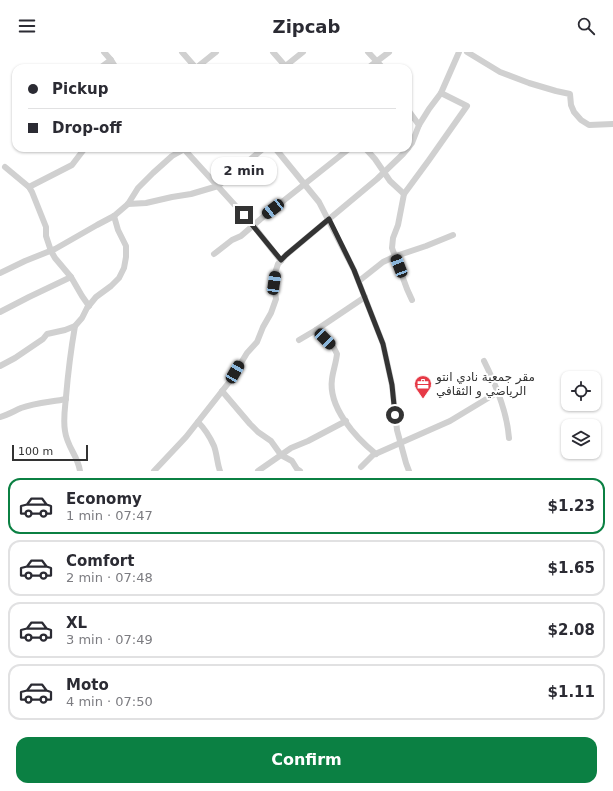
<!DOCTYPE html>
<meta charset="utf-8">
<style>
body{margin:0;font-family:"DejaVu Sans",Cairo,sans-serif;background:#f7f7f7;color:#2b2b33;height:100vh;display:flex;flex-direction:column;font-size:15px;white-space:nowrap}
*{box-sizing:border-box;margin:0}
p{font-size:13px;color:#7c7c81}
.icon{flex:none;width:22px;height:22px;fill:none;stroke:currentColor;stroke-width:2;stroke-linecap:round;stroke-linejoin:round}
.map{position:relative;height:419px;overflow:hidden}
.panel{display:flex;flex-direction:column;background:#fff;flex:1}
.panel>*{flex:none}
.top-card{position:absolute;left:12px;top:12px;width:400px;height:88px;border-radius:12px;box-shadow:0 1px 3px #0004;display:grid;align-content:center;height:88px;padding:0 16px;background:#fff}
.fabs{position:absolute;left:561px;top:319px;display:grid;gap:8px}
.fabs a{display:grid;place-items:center;width:40px;height:40px;border-radius:8px;background:#fff;box-shadow:0 1px 3px #0004;font-size:20px}
.scale{position:absolute;left:12px;bottom:10px;width:76px;box-sizing:border-box;padding-left:4px;border:2px solid #333;border-top:0;font-size:11px;line-height:14px;white-space:nowrap;color:#333;-webkit-text-stroke:3px #fff;paint-order:stroke}
.end{position:absolute;width:18px;height:18px;margin:-9px;border:5px solid #333;background:#fff;box-shadow:0 0 0 2px #fff}
.from{border-radius:50%}
.bubble{position:absolute;height:28px;border-radius:12px;background:#fff;box-shadow:0 1px 3px #0004;font-size:13px;font-weight:600;line-height:28px;text-align:center}
.car{position:absolute;width:12px;height:24px;margin:-12px -6px;border-radius:5px;box-shadow:0 0 3px 1px #0007;background:linear-gradient(#222 24%,#8ab4d8 0 40%,#222 0 76%,#8ab4d8 0 86%,#222 0)}
.top-card b{display:flex;align-items:center;gap:14px;height:38px;font-size:15px}
.top-card b+b{border-top:1px solid #e1e1e2}
.top-card i{width:10px;height:10px;background:#2b2b33}
ul{padding:7px 0 0;list-style:none}
li{display:flex;align-items:center;gap:12px;height:56px;margin:0 8px 6px;padding:0 8px;border:2px solid #e1e1e2;border-radius:12px}
li div{flex:1}
li b{display:block;font-size:15px}
li em{font-style:normal;font-weight:600}
li.current{border-color:#0b8043}
li>.icon{width:36px;height:36px;stroke-width:1.5}
.cta{display:flex;gap:8px;margin-top:auto;padding:8px 16px}
.cta a{flex:1;height:46px;border-radius:12px;background:#0b8043;color:#fff;font-size:16px;font-weight:600;line-height:46px;text-align:center}
header{display:flex;justify-content:space-between;align-items:center;height:52px;padding:0 16px;background:#fff;font-size:18px;font-weight:600}
.map>svg:first-child{display:block}
</style>
<header><svg class="icon" aria-label="menu" viewBox="0 0 24 24"><path d="M4 6h16M4 12h16M4 18h16"/></svg>Zipcab<svg class="icon" aria-label="search" viewBox="0 0 24 24"><circle cx="10" cy="10" r="6"/><path d="M15 15l6 6"/></svg></header>
<div class="map">
<svg width="613" height="419" viewBox="0 0 613 419">
<rect width="100%" height="100%" fill="#fff"/>
<g fill="none" stroke-linecap="round" stroke-linejoin="round">
<g stroke="#d0d0d0" stroke-width="6">
<path d="M 104,0 L 111,8 L 116,16"/>
<path d="M 182,0 L 196,16"/>
<path d="M 273,0 L 287,16"/>
<path d="M 368,0 L 383,16"/>
<path d="M 467,0 L 500,20 L 529,31 L 556,39 L 570,42 L 571,53 L 574,60 L 581,68 L 589,73 L 613,72"/>
<path d="M 100,16 L 111,8"/>
<path d="M 196,16 L 216,0"/>
<path d="M 283,16 L 303,0"/>
<path d="M 368,16 L 389,0"/>
<path d="M 408,58 L 419,73"/>
<path d="M 183,96 L 253,173 L 281,209"/>
<path d="M 275,96 L 319,150 L 354,218 L 383,292 L 392,333 L 397,378 L 406,411 L 409,419"/>
<path d="M 365,96 L 375,107 L 390,129 L 404,142"/>
<path d="M 408,96 L 412,91 L 419,73 L 429,57 L 441,41 L 459,0"/>
<path d="M 5,115 L 29,135 L 32,140 L 46,175 L 46,184 L 51,199 L 55,206 L 71,225 L 82,244 L 89,254"/>
<path d="M 29,135 L 72,113 L 85,96"/>
<path d="M 128,152 L 146,151 L 172,145 L 191,142 L 218,134 L 264,96"/>
<path d="M 214,202 L 232,188 L 241,184 L 263,165 L 350,96"/>
<path d="M 0,221 L 25,209 L 55,197 L 97,173 L 114,164 L 128,152 L 138,136 L 153,121 L 172,104 L 181,99 L 184,96"/>
<path d="M 359,229 L 383,210 L 396,204 L 426,194 L 453,183"/>
<path d="M 412,248 L 407,237 L 392,196 L 393,186 L 398,173 L 404,142 L 429,108 L 467,54 L 441,41"/>
<path d="M 0,260 L 29,245 L 71,225"/>
<path d="M 75,274 C 71,297 68,321 66,345 C 65,356 63,368 65,379 C 67,395 78,404 80,419"/>
<path d="M 316,278 L 334,296 L 337,302 C 336,311 333,319 332,327 C 328,355 355,385 376,402"/>
<path d="M 299,288 L 316,278 L 365,245"/>
<path d="M 484,309 C 496,333 507,359 509,386"/>
<path d="M 0,314 L 15,306 L 43,287 L 47,282 L 65,278 L 75,274 L 82,266 L 87,256 L 96,245 L 111,234 L 119,226 L 124,216 L 126,205 L 126,194 L 118,178 L 114,164"/>
<path d="M 222,339 L 250,372 L 258,380 L 271,389 L 281,403 L 291,396 L 308,389 L 346,369"/>
<path d="M 0,365 C 8,363 14,359 21,356 C 35,351 51,350 66,347"/>
<path d="M 198,370 C 205,377 210,385 214,394 C 217,402 217,411 220,419"/>
<path d="M 361,415 L 373,403 L 450,369 L 498,340"/>
<path d="M 154,419 L 186,385 L 230,329 L 247,301 L 257,290 L 263,275 L 271,261 L 276,247 L 274,231 L 275,221 L 278,212 L 286,203 L 377,127 L 403,102 L 408,96"/>
<path d="M 258,419 L 281,403 L 292,409 L 297,417 L 300,419"/>
</g>
</g>
<g fill="none" stroke-linecap="round" stroke-linejoin="round">
<path stroke="#333" stroke-width="5" d="M 244,163 L 281,208 L 286,203 L 329,167 L 354,218 L 383,292 L 392,333 L 395,363"/>
</g>
<defs>
<g id="office-pin" transform="scale(0.9)"><path d="M0 17L-7.5 6A9.5 9.5 0 1 1 7.5 6Z" fill="#e63946" stroke="#fff"/><path d="M-6-3h4V-5.5h4V-3h4V5H-6ZM-1-4.5V-3h2v-1.5ZM-6 0V1H6V0Z" fill="#fff"/></g>
</defs>
<g fill-rule="evenodd">
<use href="#office-pin" x="423" y="332"/>
</g>
<g text-anchor="middle" dominant-baseline="central" stroke-width="4" stroke-linejoin="round" paint-order="stroke">
<g font-size="12" fill="#333" stroke="#fff" text-anchor="start">
<text x="436" y="325">مقر جمعية نادي انتو<tspan x="436" dy="14">الرياضي و الثقافي</tspan></text>
</g>
</g>
</svg>
<div class="fabs">
<a><svg class="icon" aria-label="locate" viewBox="0 0 24 24"><circle cx="12" cy="12" r="6"/><path d="M12 2v4M12 18v4M2 12h4M18 12h4"/></svg></a>
<a><svg class="icon" aria-label="layers" viewBox="0 0 24 24"><path d="M12 4l9 5-9 5-9-5zM3 14l9 5 9-5"/></svg></a>
</div>
<div class="scale">100 m</div>
<i class="end from" style="left:395px;top:363px"></i>
<i class="end" style="left:244px;top:163px"></i>
<div class="bubble" style="left:211px;top:105px;width:66px">2 min</div>
<i class="car" style="left:273px;top:157px;rotate:232deg"></i>
<i class="car" style="left:399px;top:214px;rotate:339deg"></i>
<i class="car" style="left:274px;top:231px;rotate:8deg"></i>
<i class="car" style="left:325px;top:287px;rotate:135deg"></i>
<i class="car" style="left:235px;top:320px;rotate:30deg"></i>
<div class="top-card">
<b><i class="from"></i>Pickup</b>
<b><i></i>Drop-off</b>
</div>
</div>
<section class="panel">
<ul>
<li class="current"><svg class="icon" aria-label="car" viewBox="0 0 24 24"><path d="M5 17H2v-5l4-1 3-4h7l3 4 3 1v5h-3M9 17h6M6 11h13"/><circle cx="7" cy="17" r="2"/><circle cx="17" cy="17" r="2"/></svg><div><b>Economy</b><p>1 min · 07:47</p></div><em>$1.23</em></li>
<li><svg class="icon" aria-label="car" viewBox="0 0 24 24"><path d="M5 17H2v-5l4-1 3-4h7l3 4 3 1v5h-3M9 17h6M6 11h13"/><circle cx="7" cy="17" r="2"/><circle cx="17" cy="17" r="2"/></svg><div><b>Comfort</b><p>2 min · 07:48</p></div><em>$1.65</em></li>
<li><svg class="icon" aria-label="car" viewBox="0 0 24 24"><path d="M5 17H2v-5l4-1 3-4h7l3 4 3 1v5h-3M9 17h6M6 11h13"/><circle cx="7" cy="17" r="2"/><circle cx="17" cy="17" r="2"/></svg><div><b>XL</b><p>3 min · 07:49</p></div><em>$2.08</em></li>
<li><svg class="icon" aria-label="car" viewBox="0 0 24 24"><path d="M5 17H2v-5l4-1 3-4h7l3 4 3 1v5h-3M9 17h6M6 11h13"/><circle cx="7" cy="17" r="2"/><circle cx="17" cy="17" r="2"/></svg><div><b>Moto</b><p>4 min · 07:50</p></div><em>$1.11</em></li>
</ul>
<div class="cta"><a>Confirm</a></div>
</section>
